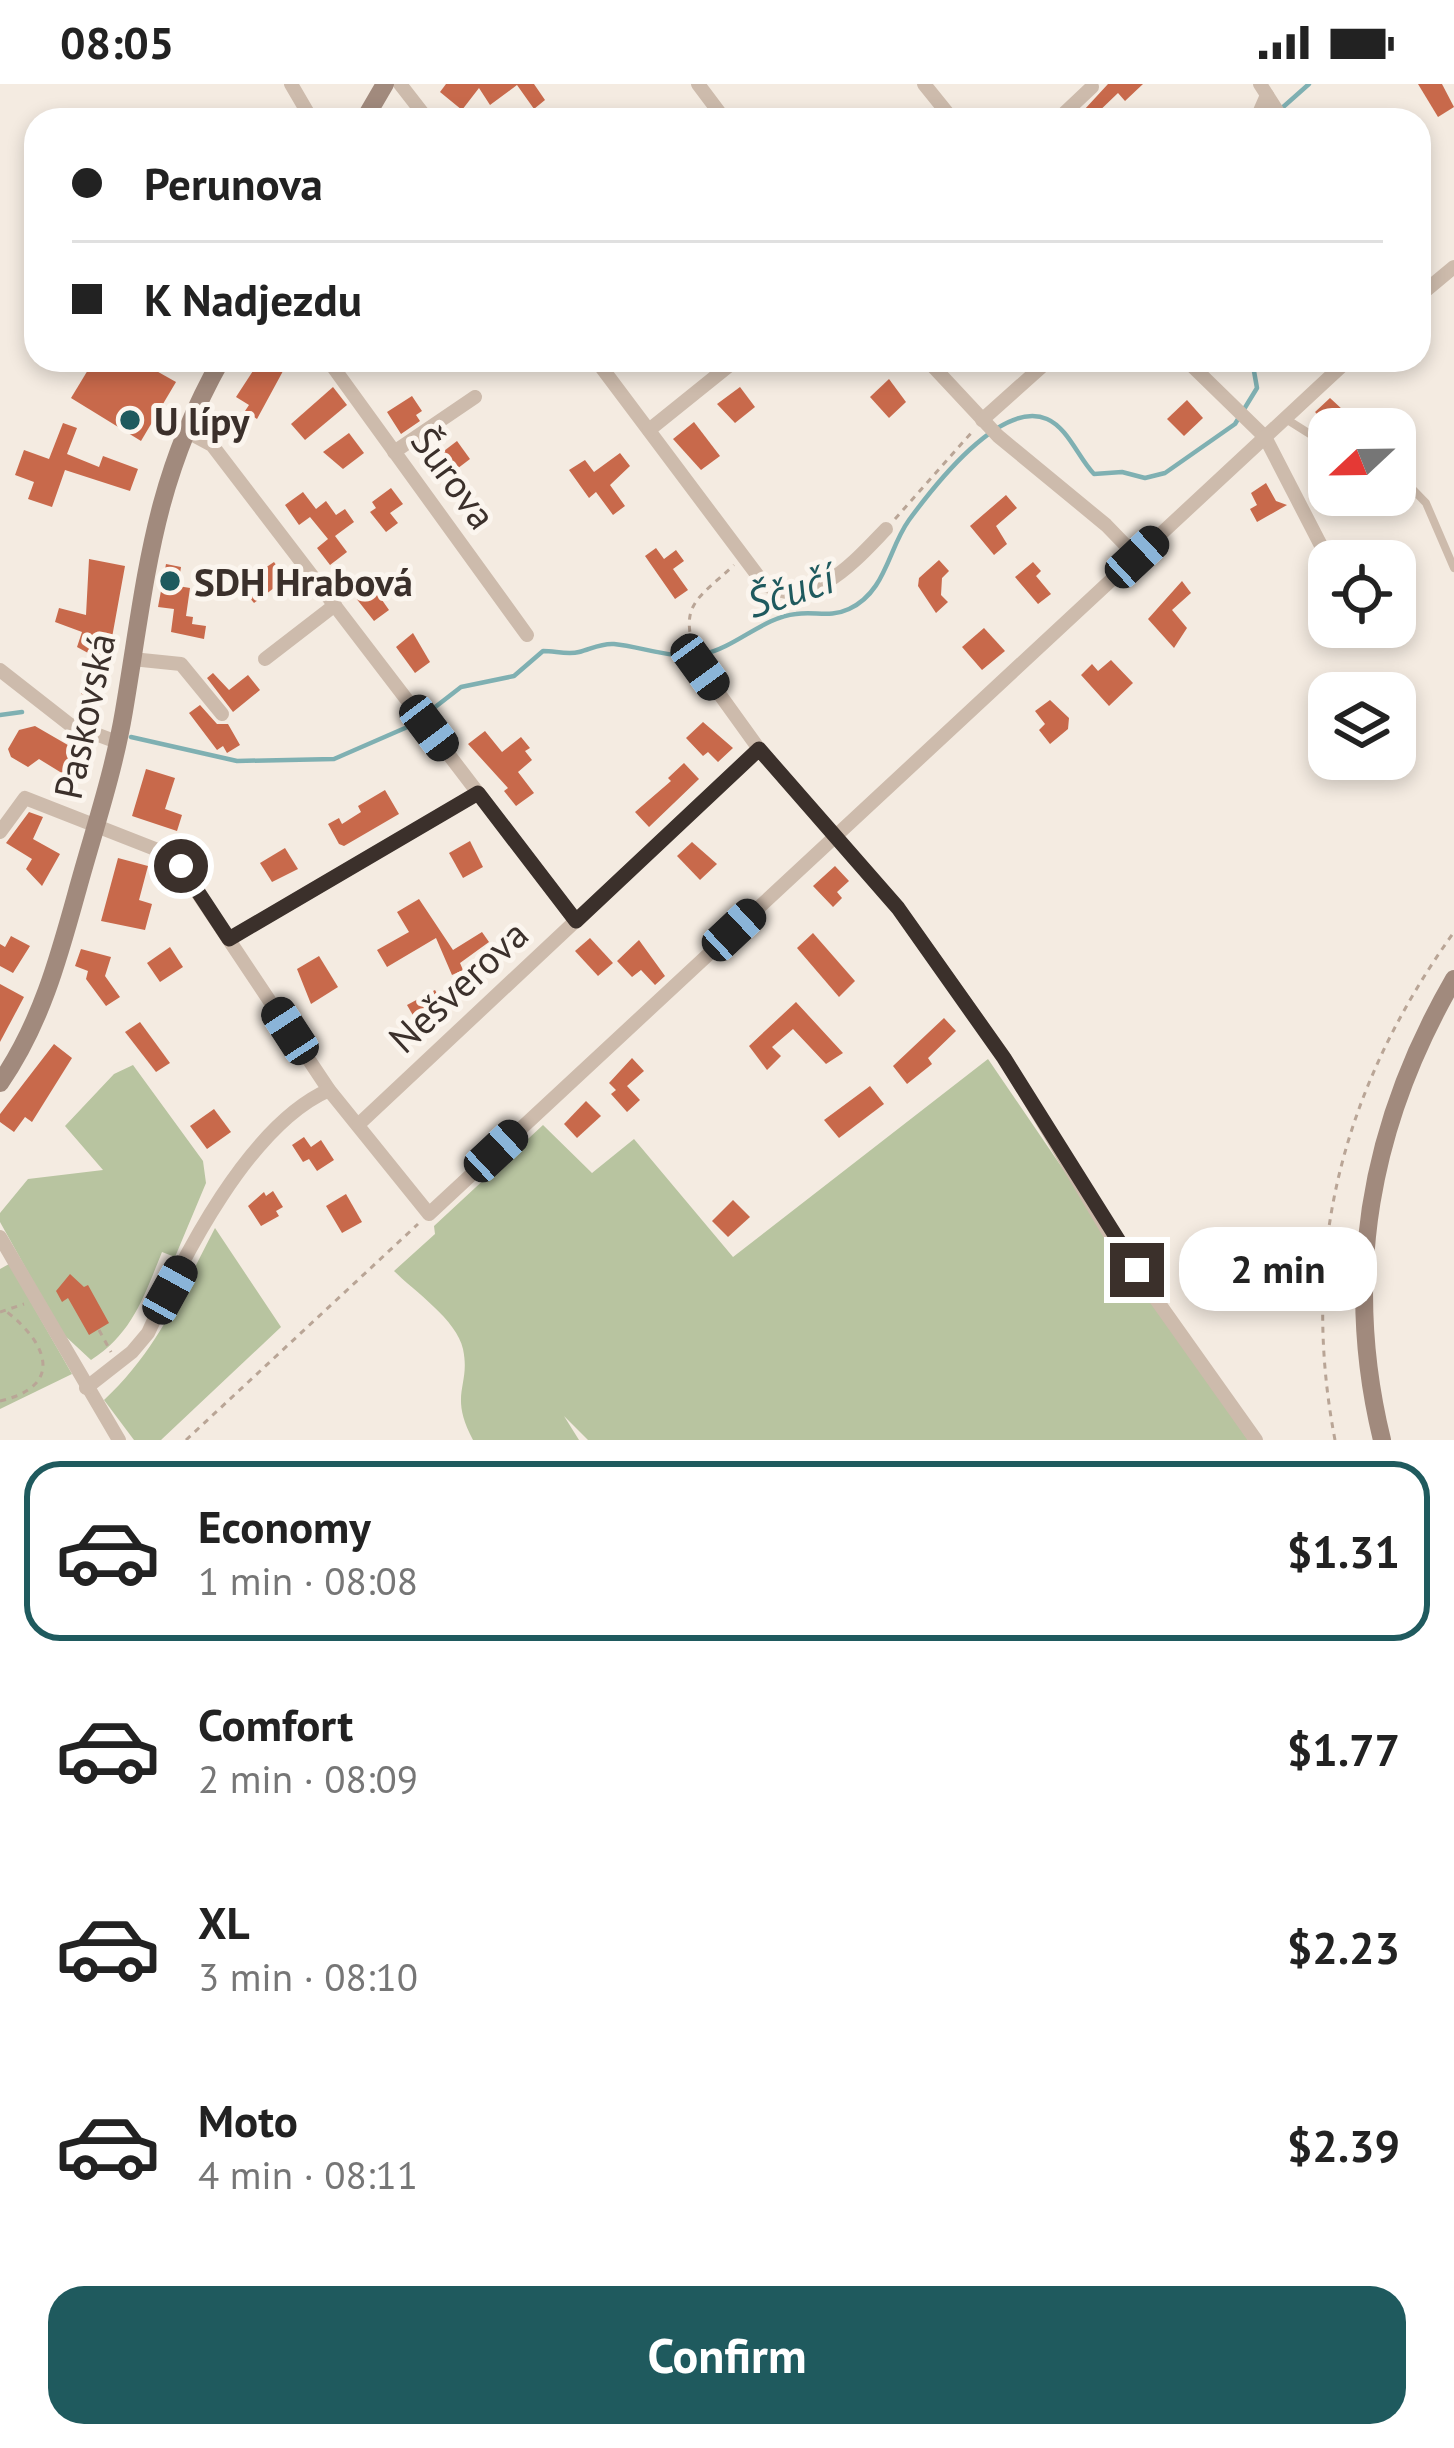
<!DOCTYPE html>
<meta charset="utf-8">
<style>
body{margin:0;font-family:"PT Sans",sans-serif;background:#f6f6f6;color:#222;height:100vh;display:flex;flex-direction:column;font-size:45px;white-space:nowrap}
*{box-sizing:border-box;margin:0}
p{font-size:39px;color:#767676}
.icon{flex:none;width:66px;height:66px;fill:none;stroke:currentColor;stroke-width:2;stroke-linecap:round;stroke-linejoin:round}
.map{position:relative;height:1356px;overflow:hidden}
.drawer{display:flex;flex-direction:column;background:#fff;flex:1}
.drawer>*{flex:none}
.top-card{position:absolute;left:24px;top:24px;width:1407px;height:264px;border-radius:36px;box-shadow:0 6px 18px #0003;display:grid;align-content:center;height:264px;padding:0 48px;background:#fff}
.needle{width:78px;rotate:248deg}
.tools{position:absolute;left:1308px;top:324px;display:grid;gap:24px}
.tools a{display:grid;place-items:center;width:108px;height:108px;border-radius:24px;background:#fff;box-shadow:0 6px 18px #0003;font-size:60px}
.end{position:absolute;width:54px;height:54px;margin:-27px;border:15px solid #3b302b;background:#fff;box-shadow:0 0 0 6px #fff}
.from{border-radius:50%}
.bubble{position:absolute;height:84px;border-radius:36px;background:#fff;box-shadow:0 6px 18px #0003;font-size:39px;font-weight:700;line-height:84px;text-align:center}
.car{position:absolute;width:36px;height:72px;margin:-36px -18px;border-radius:15px;box-shadow:0 0 9px 3px #0007;background:linear-gradient(#222 24%,#8ab4d8 0 40%,#222 0 76%,#8ab4d8 0 86%,#222 0)}
.top-card b{display:flex;align-items:center;gap:42px;height:114px;font-size:45px}
.top-card b+b{border-top:3px solid #e0e0e0}
.top-card i{width:30px;height:30px;background:#222}
ul{padding:21px 0 0;list-style:none}
li{display:flex;align-items:center;gap:36px;height:180px;margin:0 24px 18px;padding:0 24px;border:6px solid transparent;border-radius:36px}
li div{flex:1}
li b{display:block;font-size:45px}
li em{font-style:normal;font-weight:700}
li.current{border-color:#1f5a5e}
li>.icon{width:108px;height:108px;stroke-width:1.5}
.button{display:flex;gap:24px;margin-top:auto;padding:24px 48px}
.button a{flex:1;height:138px;border-radius:36px;background:#1f5a5e;color:#fff;font-size:48px;font-weight:700;line-height:138px;text-align:center}
.status{display:flex;justify-content:space-between;align-items:center;height:84px;padding:0 60px;background:#fff;direction:ltr}
.status svg{height:33px;fill:currentColor}
.map>svg:first-child{display:block}
</style>
<div class="status"><b>08:05</b><svg viewBox="0 0 49 12"><path d="M0 12V9h3v3zM5 12V6h3v6zM10 12V3h3v9zM15 12V0h3v12zM26 1h20v11H26zM47 4h2v5h-2z"/></svg></div>
<div class="map">
<svg width="1454" height="1356" viewBox="0 0 1454 1356">
<rect width="100%" height="100%" fill="#f4ebe1"/>
<g fill="#b8c4a0">
<path d="M 988,975 L 1248,1356 L 588,1356 L 564,1332 L 579,1356 L 473,1356 C 448,1309 471,1303 463,1265 C 457,1236 414,1207 394,1187 L 435,1150 L 434,1142 L 543,1041 L 592,1089 L 634,1055 L 733,1173 Z"/>
<path d="M 133,981 L 203,1077 L 206,1099 L 175,1173 L 162,1168 C 144,1212 133,1249 91,1276 L 62,1249 L 0,1138 L 0,1129 L 28,1095 L 103,1086 L 65,1042 L 114,990 Z"/>
<path d="M 215,1144 L 281,1243 L 161,1356 L 134,1356 L 104,1316 C 157,1267 182,1207 215,1144 Z"/>
<path d="M 9,1180 L 72,1290 L 0,1325 L 0,1185 Z"/>
</g>
<g fill="none" stroke-linecap="round" stroke-linejoin="round">
<g stroke="#7fb0b2" stroke-width="4.5">
<path d="M 1282,24 L 1309,0"/>
<path d="M 0,631 L 22,628"/>
<path d="M 131,653 L 237,677 L 334,675 L 412,641 L 461,603 L 514,592 L 543,567 C 555,567 568,571 579,568 C 591,565 601,559 614,560 C 643,563 675,576 704,570 C 736,563 764,533 796,530 C 815,527 830,534 849,525 C 886,508 888,465 909,436 C 934,402 1001,315 1047,335 C 1068,344 1079,375 1094,390 L 1122,388 L 1145,394 L 1165,389 L 1235,340 L 1257,304 L 1252,276"/>
</g>
</g>
<g fill="#c8694b">
<path d="M 446,0 L 534,0 L 545,16 L 534,25 L 517,1 L 490,21 L 479,4 L 462,26 L 440,8 Z"/>
<path d="M 1108,0 L 1143,0 L 1125,17 L 1118,9 L 1092,34 L 1084,26 Z"/>
<path d="M 1418,0 L 1442,0 L 1454,23 L 1438,33 Z"/>
<path d="M 94,276 L 137,276 L 176,298 L 141,357 L 71,314 Z"/>
<path d="M 260,276 L 289,276 L 257,335 L 245,327 L 249,321 L 236,313 Z"/>
<path d="M 889,295 L 906,318 L 889,334 L 870,313 Z"/>
<path d="M 333,303 L 347,321 L 305,356 L 291,340 Z"/>
<path d="M 740,303 L 755,323 L 735,339 L 717,320 Z"/>
<path d="M 412,312 L 422,327 L 416,331 L 420,337 L 401,350 L 387,328 Z"/>
<path d="M 1330,314 L 1356,338 L 1348,345 L 1316,344 L 1324,337 L 1315,328 Z"/>
<path d="M 1187,316 L 1203,334 L 1184,352 L 1167,335 Z"/>
<path d="M 694,338 L 720,372 L 701,386 L 673,355 Z"/>
<path d="M 63,339 L 77,344 L 67,370 L 99,383 L 103,372 L 138,385 L 130,407 L 65,386 L 52,423 L 28,415 L 34,398 L 15,391 L 24,366 L 49,375 Z"/>
<path d="M 349,349 L 364,369 L 343,385 L 323,368 Z"/>
<path d="M 457,357 L 470,375 L 445,394 L 432,376 Z"/>
<path d="M 620,369 L 630,382 L 610,401 L 625,422 L 613,431 L 596,408 L 589,414 L 569,386 L 585,376 L 594,388 Z"/>
<path d="M 1266,399 L 1276,417 L 1287,421 L 1257,438 L 1250,425 L 1257,421 L 1251,409 Z"/>
<path d="M 391,404 L 403,420 L 390,429 L 398,439 L 386,448 L 370,428 L 376,424 L 372,418 Z"/>
<path d="M 303,408 L 316,425 L 326,417 L 336,431 L 345,425 L 354,438 L 335,452 L 347,468 L 330,481 L 317,464 L 328,455 L 310,433 L 299,441 L 285,421 Z"/>
<path d="M 1006,411 L 1017,424 L 996,442 L 1007,460 L 994,471 L 970,442 Z"/>
<path d="M 656,464 L 664,475 L 676,466 L 684,477 L 673,485 L 688,506 L 675,515 L 645,472 Z"/>
<path d="M 89,475 L 125,482 L 101,614 L 81,610 L 88,569 L 77,563 L 82,548 L 55,538 L 59,524 L 86,531 Z"/>
<path d="M 939,476 L 949,487 L 942,494 L 941,511 L 948,518 L 936,529 L 918,502 L 919,494 Z"/>
<path d="M 274,478 L 286,495 L 254,519 L 239,501 Z"/>
<path d="M 1033,478 L 1041,487 L 1036,492 L 1051,510 L 1038,520 L 1015,493 Z"/>
<path d="M 166,480 L 181,483 L 178,502 L 190,504 L 186,532 L 193,533 L 192,540 L 206,542 L 204,555 L 171,548 L 174,525 L 158,523 Z"/>
<path d="M 386,492 L 396,506 L 382,516 L 389,526 L 374,537 L 348,504 L 360,495 L 368,506 Z"/>
<path d="M 1182,497 L 1191,509 L 1172,526 L 1187,544 L 1174,564 L 1148,535 Z"/>
<path d="M 984,544 L 1005,567 L 982,586 L 962,563 Z"/>
<path d="M 413,549 L 430,578 L 415,589 L 396,563 Z"/>
<path d="M 1111,576 L 1133,599 L 1109,622 L 1081,591 L 1092,580 L 1098,587 Z"/>
<path d="M 213,589 L 229,606 L 248,591 L 260,606 L 233,628 L 207,594 Z"/>
<path d="M 1050,616 L 1069,634 L 1068,645 L 1050,660 L 1039,646 L 1045,640 L 1035,627 Z"/>
<path d="M 200,621 L 217,640 L 228,640 L 240,661 L 227,669 L 223,662 L 217,666 L 189,629 Z"/>
<path d="M 703,638 L 733,664 L 718,678 L 708,668 L 703,672 L 686,654 Z"/>
<path d="M 35,642 L 73,664 L 76,658 L 93,665 L 78,699 L 39,675 L 28,683 L 11,673 L 8,665 L 19,646 Z"/>
<path d="M 485,647 L 502,668 L 521,653 L 530,664 L 525,667 L 532,676 L 518,688 L 534,709 L 516,722 L 504,707 L 508,704 L 468,660 Z"/>
<path d="M 684,679 L 699,695 L 649,743 L 635,728 L 671,697 L 668,694 Z"/>
<path d="M 146,685 L 175,694 L 165,725 L 182,731 L 177,747 L 132,732 Z"/>
<path d="M 385,706 L 399,730 L 344,762 L 339,760 L 328,740 L 339,734 L 342,740 L 361,728 L 358,722 Z"/>
<path d="M 29,728 L 43,733 L 33,755 L 60,770 L 42,802 L 26,785 L 32,775 L 6,759 Z"/>
<path d="M 470,757 L 483,783 L 463,794 L 449,769 Z"/>
<path d="M 692,758 L 717,780 L 700,796 L 677,772 Z"/>
<path d="M 285,764 L 298,785 L 272,798 L 260,779 Z"/>
<path d="M 118,774 L 148,782 L 139,816 L 152,820 L 145,846 L 101,837 Z"/>
<path d="M 835,782 L 849,797 L 837,808 L 842,814 L 833,823 L 813,802 Z"/>
<path d="M 419,815 L 453,866 L 482,848 L 489,858 L 460,879 L 463,886 L 452,891 L 436,854 L 387,883 L 377,866 L 409,848 L 397,828 Z"/>
<path d="M 813,849 L 855,897 L 839,913 L 797,864 Z"/>
<path d="M 11,852 L 30,862 L 13,889 L 0,882 L 0,860 L 5,863 Z"/>
<path d="M 590,854 L 613,879 L 598,892 L 575,867 Z"/>
<path d="M 639,856 L 665,892 L 655,901 L 641,886 L 632,893 L 617,877 Z"/>
<path d="M 170,863 L 183,883 L 160,898 L 147,879 Z"/>
<path d="M 81,865 L 111,873 L 105,892 L 120,913 L 106,922 L 86,895 L 88,887 L 75,882 Z"/>
<path d="M 319,872 L 338,903 L 311,920 L 297,885 Z"/>
<path d="M 0,900 L 24,913 L 0,958 Z"/>
<path d="M 435,906 L 447,928 L 422,947 L 407,921 Z"/>
<path d="M 796,918 L 843,969 L 826,980 L 793,945 L 772,963 L 781,972 L 767,986 L 749,962 Z"/>
<path d="M 944,934 L 956,947 L 928,974 L 932,980 L 907,1000 L 893,982 Z"/>
<path d="M 140,938 L 170,979 L 156,988 L 125,948 Z"/>
<path d="M 54,960 L 72,974 L 32,1038 L 25,1033 L 14,1048 L 0,1038 L 0,1030 Z"/>
<path d="M 632,974 L 644,987 L 627,1002 L 640,1016 L 627,1028 L 611,1010 L 616,1006 L 609,999 Z"/>
<path d="M 870,1002 L 884,1020 L 839,1054 L 824,1036 Z"/>
<path d="M 586,1017 L 601,1032 L 577,1054 L 564,1040 Z"/>
<path d="M 214,1025 L 231,1048 L 207,1065 L 190,1042 Z"/>
<path d="M 304,1053 L 311,1063 L 321,1056 L 334,1076 L 317,1087 L 309,1075 L 303,1078 L 292,1061 Z"/>
<path d="M 273,1107 L 283,1123 L 276,1127 L 279,1132 L 261,1142 L 248,1122 L 264,1108 L 266,1112 Z"/>
<path d="M 346,1110 L 362,1138 L 342,1149 L 326,1122 Z"/>
<path d="M 733,1116 L 750,1133 L 728,1153 L 712,1137 Z"/>
<path d="M 70,1190 L 84,1203 L 88,1201 L 109,1239 L 89,1251 L 68,1214 L 62,1218 L 56,1207 Z"/>
</g>
<g fill="none" stroke-linecap="round" stroke-linejoin="round">
<g stroke="#b9a596" stroke-width="3" stroke-dasharray="6 6" stroke-linecap="butt">
<path d="M 895,435 L 972,348"/>
<path d="M 696,571 C 678,520 698,515 734,481"/>
<path d="M 0,1228 L 24,1220"/>
<path d="M 99,1246 L 111,1268"/>
<path d="M 0,1317 C 65,1302 47,1259 7,1228"/>
<path d="M 186,1356 L 418,1140"/>
<path d="M 1335,1356 C 1299,1168 1343,1003 1454,848"/>
</g>
<g stroke="#cdbbac" stroke-width="8">
<path d="M 1286,335 L 1329,362"/>
<path d="M 1395,387 L 1426,419 L 1454,484"/>
</g>
<g stroke="#cdbbac" stroke-width="14">
<path d="M 291,0 L 312,36"/>
<path d="M 400,0 L 428,36"/>
<path d="M 698,0 L 725,36"/>
<path d="M 924,0 L 953,36"/>
<path d="M 1260,0 L 1283,36"/>
<path d="M 1057,36 L 1092,3"/>
<path d="M 1256,36 L 1267,11"/>
<path d="M 1419,212 L 1454,183"/>
<path d="M 328,276 L 527,551"/>
<path d="M 596,276 L 764,500 C 812,528 855,477 886,445"/>
<path d="M 927,276 L 998,352 L 1106,441 L 1137,473"/>
<path d="M 1186,276 L 1265,353 L 1329,477"/>
<path d="M 982,336 L 1049,276"/>
<path d="M 184,346 L 212,361 L 576,837"/>
<path d="M 649,346 L 736,276"/>
<path d="M 394,368 L 475,313"/>
<path d="M 132,575 L 181,580 L 222,630"/>
<path d="M 265,575 L 335,521"/>
<path d="M 700,583 L 759,665 L 898,824 L 1004,973 L 1109,1149 L 1256,1356"/>
<path d="M 0,586 L 69,640 L 117,658"/>
<path d="M 0,748 L 25,714 L 173,772 L 329,1006 L 429,1130 L 1348,276"/>
<path d="M 229,855 L 478,709"/>
<path d="M 359,1040 L 759,665"/>
<path d="M 0,1153 L 119,1356"/>
<path d="M 86,1304 L 132,1268 L 148,1249 C 183,1173 249,1041 329,1006"/>
</g>
<g stroke="#a18a7d" stroke-width="18">
<path d="M 364,36 L 385,0"/>
<path d="M 0,999 C 41,940 59,873 78,804 C 94,746 114,687 124,627 C 147,491 152,399 221,276"/>
<path d="M 1382,1356 C 1342,1192 1370,1040 1454,895"/>
</g>
</g>
<g fill="none" stroke-linecap="round" stroke-linejoin="round">
<path stroke="#3b302b" stroke-width="15" d="M 181,782 L 229,855 L 478,709 L 576,837 L 759,665 L 898,824 L 1004,974 L 1137,1186"/>
</g>
<g fill="#1f5a5e" stroke="#fbf5ee" stroke-width="4.5">
<circle cx="130" cy="336" r="12"/>
<circle cx="170" cy="497" r="12"/>
</g>
<g text-anchor="middle" dominant-baseline="central" stroke-width="10" stroke-linejoin="round" paint-order="stroke">
<g font-size="39" font-weight="bold" fill="#3b302b" stroke="#fbf5ee" text-anchor="start">
<text x="154" y="336">U lípy</text>
<text x="194" y="497">SDH Hrabová</text>
</g>
<g font-size="39" fill="#3b302b" stroke="#fbf5ee">
<text transform="translate(454 394) rotate(54)">Šurova</text>
<text transform="translate(84 632) rotate(-78)">Paskovská</text>
<text transform="translate(458 902) rotate(-43)">Nešverova</text>
</g>
<g font-size="42" font-style="italic" fill="#1f5a5e" stroke="#fbf5ee">
<text transform="translate(790 506) rotate(-18)">Ščučí</text>
</g>
</g>
</svg>
<div class="tools">
<a><svg class="needle" viewBox="-14 -14 28 28"><path d="M0-13l5 13h-10z" fill="#e53935"/><path d="M0 13l5-13h-10z" fill="#767676"/></svg></a>
<a><svg class="icon" aria-label="locate" viewBox="0 0 24 24"><circle cx="12" cy="12" r="6"/><path d="M12 2v4M12 18v4M2 12h4M18 12h4"/></svg></a>
<a><svg class="icon" aria-label="layers" viewBox="0 0 24 24"><path d="M12 4l9 5-9 5-9-5zM3 14l9 5 9-5"/></svg></a>
</div>
<i class="end from" style="left:181px;top:782px"></i>
<i class="end" style="left:1137px;top:1186px"></i>
<div class="bubble" style="left:1179px;top:1143px;width:198px">2 min</div>
<i class="car" style="left:1137px;top:473px;rotate:47deg"></i>
<i class="car" style="left:700px;top:583px;rotate:144deg"></i>
<i class="car" style="left:429px;top:644px;rotate:143deg"></i>
<i class="car" style="left:734px;top:846px;rotate:47deg"></i>
<i class="car" style="left:290px;top:947px;rotate:327deg"></i>
<i class="car" style="left:496px;top:1067px;rotate:47deg"></i>
<i class="car" style="left:170px;top:1206px;rotate:29deg"></i>
<div class="top-card">
<b><i class="from"></i>Perunova</b>
<b><i></i>K Nadjezdu</b>
</div>
</div>
<section class="drawer">
<ul>
<li class="current"><svg class="icon" aria-label="car" viewBox="0 0 24 24"><path d="M5 17H2v-5l4-1 3-4h7l3 4 3 1v5h-3M9 17h6M6 11h13"/><circle cx="7" cy="17" r="2"/><circle cx="17" cy="17" r="2"/></svg><div><b>Economy</b><p>1 min · 08:08</p></div><em>$1.31</em></li>
<li><svg class="icon" aria-label="car" viewBox="0 0 24 24"><path d="M5 17H2v-5l4-1 3-4h7l3 4 3 1v5h-3M9 17h6M6 11h13"/><circle cx="7" cy="17" r="2"/><circle cx="17" cy="17" r="2"/></svg><div><b>Comfort</b><p>2 min · 08:09</p></div><em>$1.77</em></li>
<li><svg class="icon" aria-label="car" viewBox="0 0 24 24"><path d="M5 17H2v-5l4-1 3-4h7l3 4 3 1v5h-3M9 17h6M6 11h13"/><circle cx="7" cy="17" r="2"/><circle cx="17" cy="17" r="2"/></svg><div><b>XL</b><p>3 min · 08:10</p></div><em>$2.23</em></li>
<li><svg class="icon" aria-label="car" viewBox="0 0 24 24"><path d="M5 17H2v-5l4-1 3-4h7l3 4 3 1v5h-3M9 17h6M6 11h13"/><circle cx="7" cy="17" r="2"/><circle cx="17" cy="17" r="2"/></svg><div><b>Moto</b><p>4 min · 08:11</p></div><em>$2.39</em></li>
</ul>
<div class="button"><a>Confirm</a></div>
</section>
